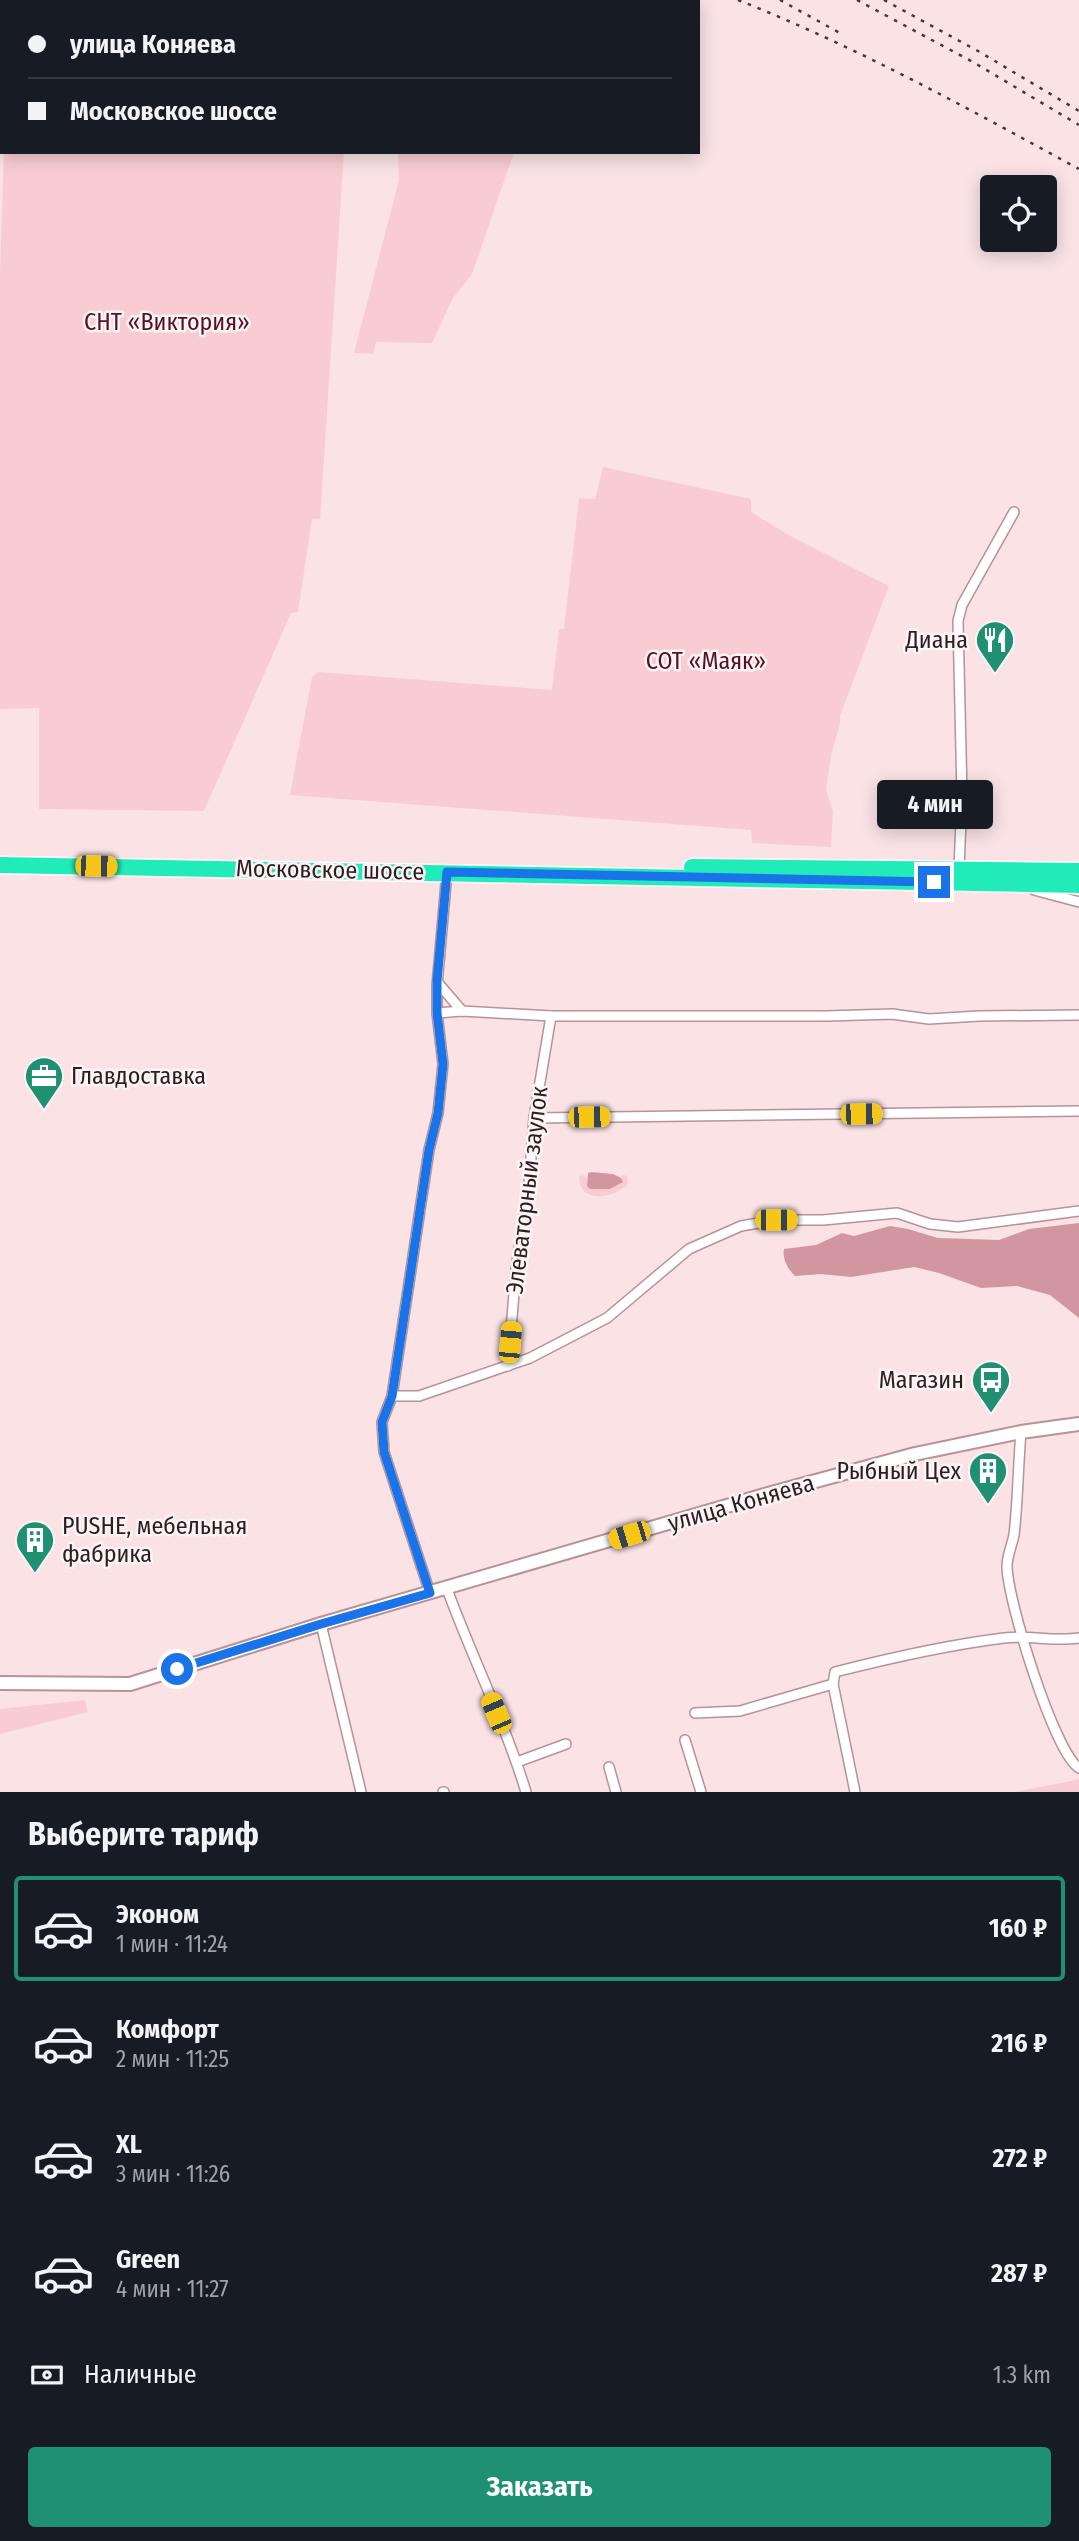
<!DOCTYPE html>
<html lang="ru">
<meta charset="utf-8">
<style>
body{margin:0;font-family:"Fira Sans Condensed",sans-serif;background:#20242c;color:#f1f3f6;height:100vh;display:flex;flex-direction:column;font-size:26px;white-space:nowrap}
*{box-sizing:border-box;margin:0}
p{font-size:23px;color:#9ea1a6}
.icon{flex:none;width:38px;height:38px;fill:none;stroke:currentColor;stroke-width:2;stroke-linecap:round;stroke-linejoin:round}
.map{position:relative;height:1792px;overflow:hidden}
.drawer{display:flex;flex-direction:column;background:#171b24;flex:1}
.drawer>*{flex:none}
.hud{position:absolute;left:0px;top:0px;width:700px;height:154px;box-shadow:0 4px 18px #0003;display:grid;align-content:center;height:154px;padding:0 28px;background:#171b24}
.buttons{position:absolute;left:980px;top:175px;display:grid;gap:14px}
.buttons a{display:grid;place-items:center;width:77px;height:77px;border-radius:7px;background:#171b24;box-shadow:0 4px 18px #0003;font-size:35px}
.end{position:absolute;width:32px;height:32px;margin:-16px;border:9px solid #1a73e8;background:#fff;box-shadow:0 0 0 4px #fff}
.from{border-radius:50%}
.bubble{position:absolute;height:49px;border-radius:7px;background:#171b24;box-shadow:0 4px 18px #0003;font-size:23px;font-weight:700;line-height:49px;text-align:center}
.car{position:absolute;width:21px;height:42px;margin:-21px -10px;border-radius:9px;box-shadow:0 0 5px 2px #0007;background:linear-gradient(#f5c518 24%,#345 0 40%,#f5c518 0 76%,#345 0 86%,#f5c518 0)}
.hud b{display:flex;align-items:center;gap:24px;height:66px;font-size:26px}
.hud b+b{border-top:2px solid #363941}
.hud i{width:18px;height:18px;background:#f1f3f6}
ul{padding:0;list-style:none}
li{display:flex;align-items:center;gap:21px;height:105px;margin:0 14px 10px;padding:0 14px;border:4px solid transparent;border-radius:7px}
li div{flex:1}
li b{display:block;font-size:26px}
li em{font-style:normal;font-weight:700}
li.on{border-color:#1f9072}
li>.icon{width:63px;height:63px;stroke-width:1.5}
h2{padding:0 28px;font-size:32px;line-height:84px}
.pay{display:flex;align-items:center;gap:18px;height:77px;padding:0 28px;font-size:26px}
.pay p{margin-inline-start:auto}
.button{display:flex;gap:14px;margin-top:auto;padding:14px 28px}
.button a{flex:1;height:80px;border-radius:7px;background:#1f9072;color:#fff;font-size:28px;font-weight:700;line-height:80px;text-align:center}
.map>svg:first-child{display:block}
</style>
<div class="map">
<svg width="1079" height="1792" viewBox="0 0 1079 1792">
<rect width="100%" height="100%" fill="#fae2e5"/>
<g fill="#f9ccd3">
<path d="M 9,0 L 354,0 L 9,2 Z"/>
<path d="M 4,152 L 344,152 L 320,519 L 312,519 L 298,612 L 291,613 L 204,811 L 39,809 L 39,708 L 0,709 L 0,273 Z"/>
<path d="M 398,152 L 514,152 L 472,274 L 453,298 L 432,343 L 376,342 L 373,354 L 354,353 L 399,180 Z"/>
<path d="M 603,467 L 751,499 L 751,512 L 792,537 L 889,586 L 840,716 L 840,723 L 831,756 L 826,790 L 833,811 L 831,847 L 752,843 L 751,830 L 290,795 L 312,677 L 318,672 L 552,690 L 559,629 L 564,629 L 579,498 L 595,499 Z"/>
<path d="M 582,1175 L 587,1178 L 587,1186 L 591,1189 L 610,1189 L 623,1182 L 621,1177 L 623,1175 L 627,1176 L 628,1184 C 614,1198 580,1205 579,1177 Z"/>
<path d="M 85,1700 L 88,1712 L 0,1734 L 0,1709 Z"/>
<path d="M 1079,1779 L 1079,1792 L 1015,1792 L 1071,1781 Z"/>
</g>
<g fill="#d296a0">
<path d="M 591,1172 L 613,1174 L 621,1178 L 623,1182 L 610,1189 L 590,1189 L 587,1186 L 588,1173 Z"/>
<path d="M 1079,1223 L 1079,1318 L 1050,1295 L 1017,1286 L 981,1288 L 939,1273 L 914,1267 L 851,1277 L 821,1274 L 795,1276 C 788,1269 782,1259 784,1249 L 816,1245 L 842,1233 L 854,1236 L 890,1226 L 908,1229 L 938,1238 L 999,1240 L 1029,1229 Z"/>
</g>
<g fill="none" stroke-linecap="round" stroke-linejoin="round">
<g stroke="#b79297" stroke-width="12">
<g id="street">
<path d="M 959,869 L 962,795 L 958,621 L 962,605 L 1014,512"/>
<path d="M 1034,890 L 1079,902"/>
<path d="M 438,983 L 462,1011"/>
<path d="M 437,1013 L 462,1011 L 551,1016 L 827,1016 L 892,1014 L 929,1019 L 979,1016 L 1079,1015"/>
<path d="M 534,1118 L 1079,1111"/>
<path d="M 508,1366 L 516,1269 L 529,1183 L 534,1118 L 551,1016"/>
<path d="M 392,1396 L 419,1396 L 530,1358 L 607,1318 L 689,1249 L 741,1226 L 776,1220 L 823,1220 L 897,1213 L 930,1224 L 958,1227 L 1079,1211"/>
<path d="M 1021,1432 C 1018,1466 1018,1501 1014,1535 C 1012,1545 1007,1556 1007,1566 C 1007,1599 1054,1752 1079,1768"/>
<path d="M 447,1589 C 472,1657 505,1723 526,1792"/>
<path d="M 430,1593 L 384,1452 L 382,1422 L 392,1396 L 429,1150 L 438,1113 L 443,1064 L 437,1013 L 437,985 L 447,872"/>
<path d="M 321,1624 L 361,1792"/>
<path d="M 833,1684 L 855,1792"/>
<path d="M 695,1713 L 740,1711 L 833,1684 L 835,1672 C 890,1658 947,1645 1004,1638 C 1029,1635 1054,1642 1079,1638"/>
<path d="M 685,1740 L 701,1792"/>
<path d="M 517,1762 L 566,1744"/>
<path d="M 609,1767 L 616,1792"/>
<path d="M 443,1792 L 444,1792"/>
</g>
</g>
<g stroke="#b79297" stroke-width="16">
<path id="secondary" d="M 0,1683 L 130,1684 L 321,1624 L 768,1494 L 915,1454 L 1021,1432 L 1079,1424"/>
</g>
<g stroke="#fff" stroke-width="19">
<g id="highway">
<path d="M 0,865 L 1079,885"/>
<path d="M 692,867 L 1079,871"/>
</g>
</g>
<use href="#street" stroke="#fff" stroke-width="9"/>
<use href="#secondary" stroke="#fff" stroke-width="12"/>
<use href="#highway" stroke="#22ebba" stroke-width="16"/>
<g stroke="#47373a" stroke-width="2.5" stroke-dasharray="3.5 7" stroke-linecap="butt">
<path d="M 738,0 C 857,47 967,108 1079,169"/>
<path d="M 780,0 L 840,33"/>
<path d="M 857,0 L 973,62 L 1079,125"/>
<path d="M 884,0 L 978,51 L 1079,111"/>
</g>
</g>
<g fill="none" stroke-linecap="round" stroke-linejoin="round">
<path stroke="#1a73e8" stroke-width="9" d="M 177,1669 L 321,1624 L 430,1593 L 384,1452 L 382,1422 L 392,1396 L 429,1150 L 438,1113 L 443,1064 L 437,1013 L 437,981 L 447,872 L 934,882"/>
</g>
<defs>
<g id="restaurant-pin" transform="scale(2.0125)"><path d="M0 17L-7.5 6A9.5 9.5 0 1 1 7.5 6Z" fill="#1f9072" stroke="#fcf4f5"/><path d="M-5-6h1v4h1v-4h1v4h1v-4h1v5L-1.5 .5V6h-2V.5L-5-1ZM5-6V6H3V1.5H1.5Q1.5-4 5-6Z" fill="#fff"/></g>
<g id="office-pin" transform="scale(2.0125)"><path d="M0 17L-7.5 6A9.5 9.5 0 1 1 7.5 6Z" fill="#1f9072" stroke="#fcf4f5"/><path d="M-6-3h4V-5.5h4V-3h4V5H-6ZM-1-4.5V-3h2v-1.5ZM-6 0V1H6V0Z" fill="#fff"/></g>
<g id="bus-pin" transform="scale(2.0125)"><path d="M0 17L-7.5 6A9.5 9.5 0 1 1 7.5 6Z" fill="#1f9072" stroke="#fcf4f5"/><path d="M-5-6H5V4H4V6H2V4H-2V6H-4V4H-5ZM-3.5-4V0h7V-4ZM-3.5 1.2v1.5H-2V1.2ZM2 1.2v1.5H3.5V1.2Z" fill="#fff"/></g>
<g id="building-pin" transform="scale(2.0125)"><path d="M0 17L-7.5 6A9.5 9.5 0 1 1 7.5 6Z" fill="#1f9072" stroke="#fcf4f5"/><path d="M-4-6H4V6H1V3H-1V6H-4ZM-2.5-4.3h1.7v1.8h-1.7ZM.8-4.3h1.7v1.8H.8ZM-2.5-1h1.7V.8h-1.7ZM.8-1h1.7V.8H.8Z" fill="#fff"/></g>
</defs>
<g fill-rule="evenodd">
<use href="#restaurant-pin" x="995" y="640"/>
<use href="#office-pin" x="44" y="1076"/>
<use href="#bus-pin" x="991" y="1380"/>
<use href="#building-pin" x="988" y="1471"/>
<use href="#building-pin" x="35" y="1540"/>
</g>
<g text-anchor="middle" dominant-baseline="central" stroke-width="5" stroke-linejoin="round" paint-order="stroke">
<g font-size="24" fill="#571025" stroke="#fcf4f5">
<text x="167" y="322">СНТ «Виктория»</text>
<text x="706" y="661">СОТ «Маяк»</text>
</g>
<g font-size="24" fill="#2d1e21" stroke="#fcf4f5" text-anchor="end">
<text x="968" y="640">Диана</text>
<text x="71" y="1076" text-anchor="start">Главдоставка</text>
<text x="964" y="1380">Магазин</text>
<text x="961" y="1471">Рыбный Цех</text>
<text x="62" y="1526" text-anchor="start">PUSHE, мебельная<tspan x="62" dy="28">фабрика</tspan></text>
</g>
<g font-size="24" fill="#2d1e21" stroke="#fcf4f5">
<text transform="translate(330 870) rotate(1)">Московское шоссе</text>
<text transform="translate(527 1190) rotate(-83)">Элеваторный заулок</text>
<text transform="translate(741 1503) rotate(-16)">улица Коняева</text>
</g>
</g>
</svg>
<div class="buttons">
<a><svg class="icon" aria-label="locate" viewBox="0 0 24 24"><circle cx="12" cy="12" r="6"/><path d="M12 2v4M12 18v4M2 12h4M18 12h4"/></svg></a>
</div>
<i class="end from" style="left:177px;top:1669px"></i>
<i class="end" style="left:934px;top:882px"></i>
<div class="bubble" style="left:877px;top:780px;width:116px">4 мин</div>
<i class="car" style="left:96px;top:866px;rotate:91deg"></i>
<i class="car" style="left:861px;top:1114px;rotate:89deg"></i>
<i class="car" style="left:589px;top:1117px;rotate:89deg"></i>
<i class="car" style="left:776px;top:1220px;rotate:90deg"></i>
<i class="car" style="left:510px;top:1342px;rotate:5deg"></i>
<i class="car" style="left:629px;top:1535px;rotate:253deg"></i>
<i class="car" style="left:496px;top:1713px;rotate:337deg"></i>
<div class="hud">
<b><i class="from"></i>улица Коняева</b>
<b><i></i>Московское шоссе</b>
</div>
</div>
<section class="drawer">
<h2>Выберите тариф</h2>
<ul>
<li class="on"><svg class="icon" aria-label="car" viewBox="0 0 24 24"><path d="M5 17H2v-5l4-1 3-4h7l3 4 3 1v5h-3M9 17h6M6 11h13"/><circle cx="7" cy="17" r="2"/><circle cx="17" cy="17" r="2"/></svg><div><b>Эконом</b><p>1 мин · 11:24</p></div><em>160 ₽</em></li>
<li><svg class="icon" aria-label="car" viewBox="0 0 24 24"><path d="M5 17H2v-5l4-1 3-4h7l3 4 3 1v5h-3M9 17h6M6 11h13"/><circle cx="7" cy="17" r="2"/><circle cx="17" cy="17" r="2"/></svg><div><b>Комфорт</b><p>2 мин · 11:25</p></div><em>216 ₽</em></li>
<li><svg class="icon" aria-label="car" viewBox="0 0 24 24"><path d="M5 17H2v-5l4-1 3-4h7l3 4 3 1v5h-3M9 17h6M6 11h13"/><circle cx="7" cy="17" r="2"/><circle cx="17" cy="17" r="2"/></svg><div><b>XL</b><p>3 мин · 11:26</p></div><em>272 ₽</em></li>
<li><svg class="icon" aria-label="car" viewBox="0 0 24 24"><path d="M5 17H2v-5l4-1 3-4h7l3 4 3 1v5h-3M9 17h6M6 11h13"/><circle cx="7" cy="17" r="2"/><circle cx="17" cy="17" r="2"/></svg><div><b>Green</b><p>4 мин · 11:27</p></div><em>287 ₽</em></li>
</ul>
<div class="pay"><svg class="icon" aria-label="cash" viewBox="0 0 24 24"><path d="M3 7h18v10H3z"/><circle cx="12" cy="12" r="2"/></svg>Наличные<p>1.3 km</p></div>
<div class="button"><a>Заказать</a></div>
</section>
